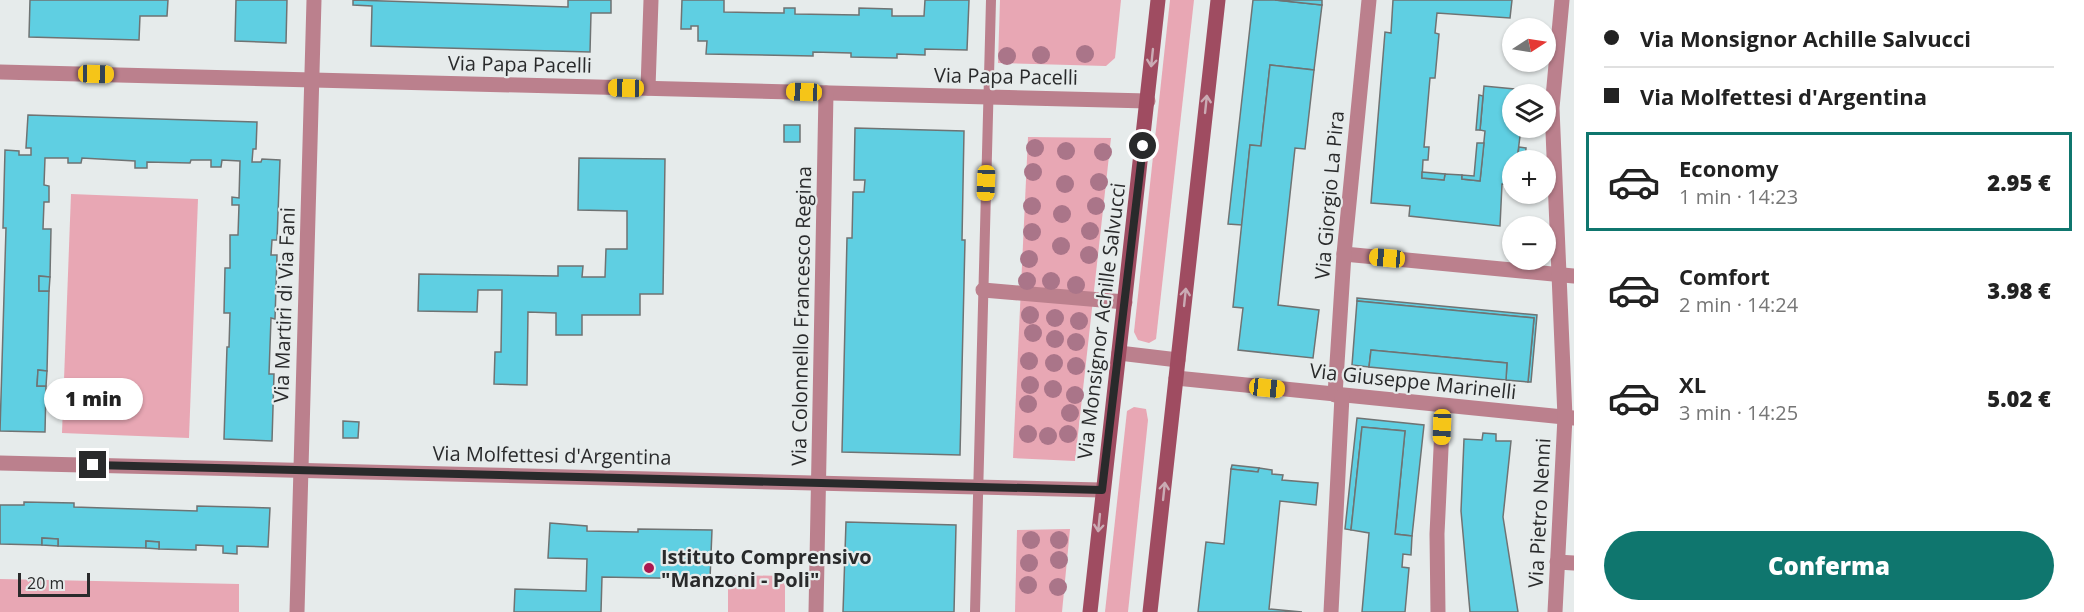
<!DOCTYPE html>
<html lang="it">
<meta charset="utf-8">
<style>
body{margin:0;font-family:"Open Sans",sans-serif;background:#f2f2f2;color:#222;height:100vh;display:flex;flex-direction:column;font-size:22px;white-space:nowrap}
*{box-sizing:border-box;margin:0}
p{font-size:20px;color:#767676}
.icon{flex:none;width:33px;height:33px;fill:none;stroke:currentColor;stroke-width:2;stroke-linecap:round;stroke-linejoin:round}
.map{position:relative;flex:1;overflow:hidden}
.details{display:flex;flex-direction:column;background:#fff;width:510px}
.details>*{flex:none}
.guide{display:grid;align-content:center;height:132px;padding:0 30px;background:#fff}
.needle{width:39px;rotate:78deg}
.fabs{position:absolute;left:1502px;top:18px;display:grid;gap:12px}
.fabs a{display:grid;place-items:center;width:54px;height:54px;border-radius:50%;background:#fff;box-shadow:0 2px 4px #0004;font-size:30px}
.scale{position:absolute;left:18px;bottom:15px;width:72px;box-sizing:border-box;padding-left:6px;border:3px solid #292a2b;border-top:0;font-size:16px;line-height:21px;white-space:nowrap;color:#292a2b;-webkit-text-stroke:4px #e6ebeb;paint-order:stroke}
.end{position:absolute;width:27px;height:27px;margin:-14px;border:8px solid #292a2b;background:#fff;box-shadow:0 0 0 3px #fff}
.from{border-radius:50%}
.bubble{position:absolute;height:42px;border-radius:21px;background:#fff;box-shadow:0 2px 4px #0004;font-size:20px;font-weight:800;line-height:42px;text-align:center}
.car{position:absolute;width:18px;height:36px;margin:-18px -9px;border-radius:8px;box-shadow:0 0 4px 2px #0007;background:linear-gradient(#f5c518 24%,#345 0 40%,#f5c518 0 76%,#345 0 86%,#f5c518 0)}
.guide b{display:flex;align-items:center;gap:21px;height:57px;font-size:22px}
.guide b+b{border-top:2px solid #e0e0e0}
.guide i{width:15px;height:15px;background:#222}
ul{padding:0;list-style:none}
li{display:flex;align-items:center;gap:18px;height:99px;margin:0 12px 9px;padding:0 18px;border:3px solid transparent;border-radius:0px}
li div{flex:1}
li b{display:block;font-size:22px}
li em{font-style:normal;font-weight:800}
li.current{border-color:#0f766e}
li>.icon{width:54px;height:54px;stroke-width:1.5}
.primary-button{display:flex;gap:12px;margin-top:auto;padding:12px 30px}
.primary-button a{flex:1;height:69px;border-radius:36px;background:#0f766e;color:#fff;font-size:24px;font-weight:800;line-height:69px;text-align:center}
main{display:flex;flex:1;min-height:0}
.map>svg:first-child{display:block}
</style>
<main>
<div class="map">
<svg width="1574" height="612" viewBox="0 0 1574 612">
<rect width="100%" height="100%" fill="#e6ebeb"/>
<g fill="#e8a7b4">
<path d="M 1000,0 L 1121,0 L 1115,58 L 1106,66 L 998,63 Z"/>
<path d="M 1170,0 L 1194,0 L 1156,339 L 1149,343 L 1138,340 L 1134,332 Z"/>
<path d="M 1028,137 L 1111,138 L 1075,461 L 1013,458 Z"/>
<path d="M 71,194 L 198,199 L 189,438 L 62,433 Z"/>
<path d="M 1134,407 L 1146,409 L 1148,420 L 1128,612 L 1105,612 L 1127,411 Z"/>
<path d="M 1070,529 L 1062,612 L 1015,612 L 1017,530 Z"/>
<path d="M 728,575 L 785,576 L 785,612 L 728,612 Z"/>
<path d="M 0,579 L 239,584 L 239,612 L 0,612 Z"/>
</g>
<g fill="#5fcfe2" stroke="#6f7373" stroke-width="1.5">
<path d="M 30,0 L 168,0 L 167,16 L 140,16 L 139,40 L 29,37 Z"/>
<path d="M 236,0 L 287,0 L 286,43 L 235,41 Z"/>
<path d="M 353,0 L 568,7 L 568,0 L 611,0 L 611,13 L 591,13 L 590,52 L 371,46 L 372,6 L 353,5 Z"/>
<path d="M 682,0 L 724,0 L 724,12 L 784,13 L 784,8 L 795,8 L 795,14 L 859,15 L 859,8 L 892,9 L 892,16 L 924,16 L 925,0 L 969,0 L 967,50 L 925,49 L 925,55 L 897,54 L 897,58 L 851,57 L 851,53 L 813,52 L 813,56 L 706,54 L 707,41 L 698,41 L 698,26 L 691,26 L 691,29 L 681,29 Z"/>
<path d="M 1253,0 L 1275,0 L 1322,5 L 1314,70 L 1270,65 L 1261,146 L 1250,145 L 1242,225 L 1228,224 Z"/>
<path d="M 1275,0 L 1322,0 L 1322,5 Z"/>
<path d="M 1393,0 L 1512,0 L 1510,18 L 1437,13 L 1435,33 L 1439,34 L 1435,78 L 1430,78 L 1424,147 L 1429,147 L 1428,160 L 1423,160 L 1422,178 L 1444,180 L 1445,174 L 1462,175 L 1462,179 L 1480,181 L 1485,131 L 1480,130 L 1484,86 L 1525,90 L 1524,94 L 1512,94 L 1512,128 L 1521,128 L 1517,160 L 1512,160 L 1512,185 L 1502,184 L 1500,226 L 1409,216 L 1410,206 L 1371,203 L 1385,32 L 1391,33 Z"/>
<path d="M 1270,65 L 1314,70 L 1305,149 L 1295,148 L 1278,305 L 1319,310 L 1313,358 L 1238,350 L 1243,308 L 1233,307 L 1250,145 L 1261,146 Z"/>
<path d="M 1479,95 L 1483,96 L 1480,130 L 1476,130 Z"/>
<path d="M 28,115 L 257,122 L 256,149 L 253,149 L 252,162 L 261,162 L 262,159 L 280,160 L 277,240 L 272,240 L 271,255 L 277,255 L 275,319 L 271,318 L 269,374 L 274,374 L 272,441 L 224,439 L 227,347 L 229,347 L 230,313 L 224,313 L 225,268 L 230,268 L 230,235 L 238,235 L 239,205 L 232,205 L 232,197 L 239,198 L 240,161 L 222,160 L 221,167 L 211,167 L 211,160 L 191,160 L 190,163 L 147,162 L 147,168 L 135,168 L 135,161 L 82,158 L 81,163 L 68,163 L 68,158 L 45,158 L 44,185 L 49,186 L 49,202 L 44,202 L 43,229 L 51,229 L 50,277 L 39,276 L 39,291 L 49,291 L 47,371 L 38,370 L 37,386 L 46,386 L 45,432 L 0,431 L 6,228 L 3,228 L 5,150 L 19,151 L 19,155 L 31,155 L 31,148 L 26,148 Z"/>
<rect x="784" y="125" width="16" height="17"/>
<path d="M 855,128 L 964,131 L 962,240 L 965,240 L 960,455 L 842,452 L 847,238 L 852,238 L 853,192 L 864,192 L 865,180 L 854,180 Z"/>
<path d="M 1521,128 L 1527,128 L 1526,134 L 1520,134 Z"/>
<path d="M 1477,143 L 1484,143 L 1480,181 L 1462,179 L 1462,175 L 1474,176 Z"/>
<path d="M 1519,147 L 1526,148 L 1525,160 L 1517,160 Z"/>
<path d="M 579,158 L 665,159 L 663,294 L 640,294 L 640,315 L 582,315 L 582,335 L 556,335 L 556,313 L 528,312 L 527,385 L 494,384 L 495,352 L 501,352 L 502,290 L 478,290 L 477,312 L 418,311 L 419,274 L 558,276 L 558,266 L 583,266 L 582,277 L 605,277 L 606,249 L 627,249 L 627,211 L 578,210 Z"/>
<path d="M 1422,172 L 1445,174 L 1444,180 L 1422,178 Z"/>
<path d="M 39,276 L 50,277 L 49,291 L 39,291 Z"/>
<path d="M 1357,298 L 1537,315 L 1531,382 L 1528,382 L 1534,318 L 1357,301 Z"/>
<path d="M 1357,301 L 1534,318 L 1528,382 L 1506,380 L 1507,363 L 1371,350 L 1369,367 L 1352,365 Z"/>
<path d="M 1371,350 L 1507,363 L 1506,380 L 1369,367 Z"/>
<path d="M 38,370 L 47,371 L 46,386 L 37,386 Z"/>
<path d="M 1357,418 L 1424,425 L 1412,536 L 1395,534 L 1405,431 L 1362,427 L 1351,530 L 1345,529 Z"/>
<path d="M 343,421 L 359,422 L 358,438 L 343,438 Z"/>
<path d="M 1362,427 L 1405,431 L 1395,534 L 1412,536 L 1411,555 L 1403,554 L 1402,567 L 1409,568 L 1405,612 L 1362,612 L 1369,533 L 1351,530 Z"/>
<path d="M 1483,433 L 1496,434 L 1496,441 L 1511,441 L 1503,517 L 1518,612 L 1470,612 L 1461,511 L 1464,439 L 1482,440 Z"/>
<path d="M 1232,465 L 1259,468 L 1258,472 L 1231,469 Z"/>
<path d="M 1259,468 L 1272,470 L 1272,474 L 1283,475 L 1282,480 L 1318,483 L 1316,505 L 1280,501 L 1269,609 L 1302,612 L 1198,612 L 1206,542 L 1224,544 L 1231,469 L 1258,472 Z"/>
<path d="M 24,502 L 74,503 L 74,507 L 197,511 L 197,506 L 270,508 L 268,547 L 237,546 L 237,554 L 223,553 L 223,546 L 196,545 L 196,550 L 159,549 L 159,542 L 146,541 L 146,548 L 58,546 L 58,539 L 42,538 L 42,545 L 0,544 L 0,505 L 24,505 Z"/>
<path d="M 846,522 L 956,525 L 954,612 L 843,612 Z"/>
<path d="M 550,523 L 587,526 L 587,531 L 638,532 L 638,529 L 712,530 L 710,579 L 602,577 L 601,612 L 514,612 L 515,589 L 586,591 L 587,559 L 548,558 Z"/>
<path d="M 42,538 L 58,539 L 58,546 L 42,545 Z"/>
<path d="M 146,541 L 159,542 L 159,549 L 146,548 Z"/>
</g>
<g fill="none" stroke-linecap="round" stroke-linejoin="round">
<path stroke="#bb808d" stroke-width="10" d="M 975,612 L 991,0"/>
<path stroke="#bb808d" stroke-width="15" d="M 983,290 L 1125,302"/>
<g stroke="#bb808d" stroke-width="15">
<path d="M 0,72 L 1148,101"/>
<path d="M 648,88 L 651,0"/>
<path d="M 1344,254 L 1574,276"/>
<path d="M 1119,353 L 1178,360"/>
<path d="M 1176,378 L 1574,418"/>
<path d="M 1335,395 L 1344,254 L 1369,0"/>
<path d="M 0,463 L 1102,490"/>
<path d="M 1557,562 L 1574,563"/>
<path d="M 297,612 L 314,0"/>
<path d="M 816,612 L 826,93"/>
<path d="M 1331,612 L 1342,396"/>
<path d="M 1438,612 L 1437,534 L 1443,406"/>
<path d="M 1555,612 L 1565,417 L 1552,108 L 1562,0"/>
</g>
<g stroke="#9f4c61" stroke-width="15">
<path d="M 1090,612 L 1158,0"/>
<path d="M 1150,612 L 1218,0"/>
</g>
</g>
<g fill="#aa7589">
<circle cx="1085" cy="54" r="9"/>
<circle cx="1041" cy="55" r="9"/>
<circle cx="1007" cy="56" r="9"/>
<circle cx="1035" cy="148" r="9"/>
<circle cx="1066" cy="151" r="9"/>
<circle cx="1103" cy="152" r="9"/>
<circle cx="1033" cy="172" r="9"/>
<circle cx="1099" cy="182" r="9"/>
<circle cx="1065" cy="184" r="9"/>
<circle cx="1032" cy="206" r="9"/>
<circle cx="1096" cy="206" r="9"/>
<circle cx="1062" cy="214" r="9"/>
<circle cx="1090" cy="231" r="9"/>
<circle cx="1032" cy="232" r="9"/>
<circle cx="1061" cy="246" r="9"/>
<circle cx="1089" cy="255" r="9"/>
<circle cx="1029" cy="259" r="9"/>
<circle cx="1027" cy="281" r="9"/>
<circle cx="1051" cy="281" r="9"/>
<circle cx="1076" cy="285" r="9"/>
<circle cx="1030" cy="315" r="9"/>
<circle cx="1055" cy="318" r="9"/>
<circle cx="1079" cy="321" r="9"/>
<circle cx="1033" cy="333" r="9"/>
<circle cx="1055" cy="339" r="9"/>
<circle cx="1076" cy="342" r="9"/>
<circle cx="1029" cy="361" r="9"/>
<circle cx="1054" cy="363" r="9"/>
<circle cx="1076" cy="366" r="9"/>
<circle cx="1030" cy="385" r="9"/>
<circle cx="1053" cy="389" r="9"/>
<circle cx="1075" cy="395" r="9"/>
<circle cx="1028" cy="404" r="9"/>
<circle cx="1070" cy="413" r="9"/>
<circle cx="1028" cy="434" r="9"/>
<circle cx="1068" cy="434" r="9"/>
<circle cx="1048" cy="436" r="9"/>
<circle cx="1031" cy="540" r="9"/>
<circle cx="1059" cy="540" r="9"/>
<circle cx="1059" cy="560" r="9"/>
<circle cx="1029" cy="563" r="9"/>
<circle cx="1028" cy="585" r="9"/>
<circle cx="1058" cy="587" r="9"/>
</g>
<defs><path id="oneway-shaft" d="M-6 0H5M1.5-3L5.5 0L1.5 3" fill="none" stroke-width="1.6" stroke-linecap="round" stroke-linejoin="round" transform="scale(1.5)"/></defs>
<g stroke="#caabb4">
<use href="#oneway-shaft" transform="translate(1152 58) rotate(96)"/>
<use href="#oneway-shaft" transform="translate(1206 104) rotate(-84)"/>
<use href="#oneway-shaft" transform="translate(1185 297) rotate(-84)"/>
<use href="#oneway-shaft" transform="translate(1164 491) rotate(-84)"/>
<use href="#oneway-shaft" transform="translate(1099 523) rotate(96)"/>
</g>
<g fill="none" stroke-linecap="round" stroke-linejoin="round">
<path stroke="#292a2b" stroke-width="8" d="M 93,465 L 1102,490 L 1143,146"/>
</g>
<circle fill="#aa1850" stroke="#e6ebeb" stroke-width="2" cx="649" cy="568" r="6"/>
<g text-anchor="middle" dominant-baseline="central" stroke-width="4.5" stroke-linejoin="round" paint-order="stroke">
<g font-size="20" fill="#292a2b" stroke="#e6ebeb">
<text transform="translate(520 64) rotate(1)">Via Papa Pacelli</text>
<text transform="translate(1006 76) rotate(1)">Via Papa Pacelli</text>
<text transform="translate(1329 195) rotate(-85)">Via Giorgio La Pira</text>
<text transform="translate(284 305) rotate(-88)">Via Martiri di Via Fani</text>
<text transform="translate(801 316) rotate(-89)">Via Colonnello Francesco Regina</text>
<text transform="translate(1101 321) rotate(-83)">Via Monsignor Achille Salvucci</text>
<text transform="translate(1413 381) rotate(6)">Via Giuseppe Marinelli</text>
<text transform="translate(552 455) rotate(1)">Via Molfettesi d'Argentina</text>
<text transform="translate(1539 513) rotate(-87)">Via Pietro Nenni</text>
</g>
<g font-size="20" font-weight="bold" fill="#292a2b" stroke="#e6ebeb" text-anchor="start">
<text x="661" y="556">Istituto Comprensivo<tspan x="661" dy="23">"Manzoni - Poli"</tspan></text>
</g>
</g>
</svg>
<div class="fabs">
<a><svg class="needle" viewBox="-14 -14 28 28"><path d="M0-13l5 13h-10z" fill="#e53935"/><path d="M0 13l5-13h-10z" fill="#767676"/></svg></a>
<a><svg class="icon" aria-label="layers" viewBox="0 0 24 24"><path d="M12 4l9 5-9 5-9-5zM3 14l9 5 9-5"/></svg></a>
<a>+</a>
<a>−</a>
</div>
<div class="scale">20 m</div>
<i class="end from" style="left:1143px;top:146px"></i>
<i class="end" style="left:93px;top:465px"></i>
<div class="bubble" style="left:44px;top:378px;width:99px">1 min</div>
<i class="car" style="left:96px;top:74px;rotate:91deg"></i>
<i class="car" style="left:626px;top:88px;rotate:271deg"></i>
<i class="car" style="left:804px;top:92px;rotate:272deg"></i>
<i class="car" style="left:986px;top:183px;rotate:182deg"></i>
<i class="car" style="left:1387px;top:258px;rotate:275deg"></i>
<i class="car" style="left:1267px;top:388px;rotate:96deg"></i>
<i class="car" style="left:1442px;top:427px;rotate:182deg"></i>
</div>
<section class="details">
<div class="guide">
<b><i class="from"></i>Via Monsignor Achille Salvucci</b>
<b><i></i>Via Molfettesi d'Argentina</b>
</div>
<ul>
<li class="current"><svg class="icon" aria-label="car" viewBox="0 0 24 24"><path d="M5 17H2v-5l4-1 3-4h7l3 4 3 1v5h-3M9 17h6M6 11h13"/><circle cx="7" cy="17" r="2"/><circle cx="17" cy="17" r="2"/></svg><div><b>Economy</b><p>1 min · 14:23</p></div><em>2.95 €</em></li>
<li><svg class="icon" aria-label="car" viewBox="0 0 24 24"><path d="M5 17H2v-5l4-1 3-4h7l3 4 3 1v5h-3M9 17h6M6 11h13"/><circle cx="7" cy="17" r="2"/><circle cx="17" cy="17" r="2"/></svg><div><b>Comfort</b><p>2 min · 14:24</p></div><em>3.98 €</em></li>
<li><svg class="icon" aria-label="car" viewBox="0 0 24 24"><path d="M5 17H2v-5l4-1 3-4h7l3 4 3 1v5h-3M9 17h6M6 11h13"/><circle cx="7" cy="17" r="2"/><circle cx="17" cy="17" r="2"/></svg><div><b>XL</b><p>3 min · 14:25</p></div><em>5.02 €</em></li>
</ul>
<div class="primary-button"><a>Conferma</a></div>
</section>
</main>
